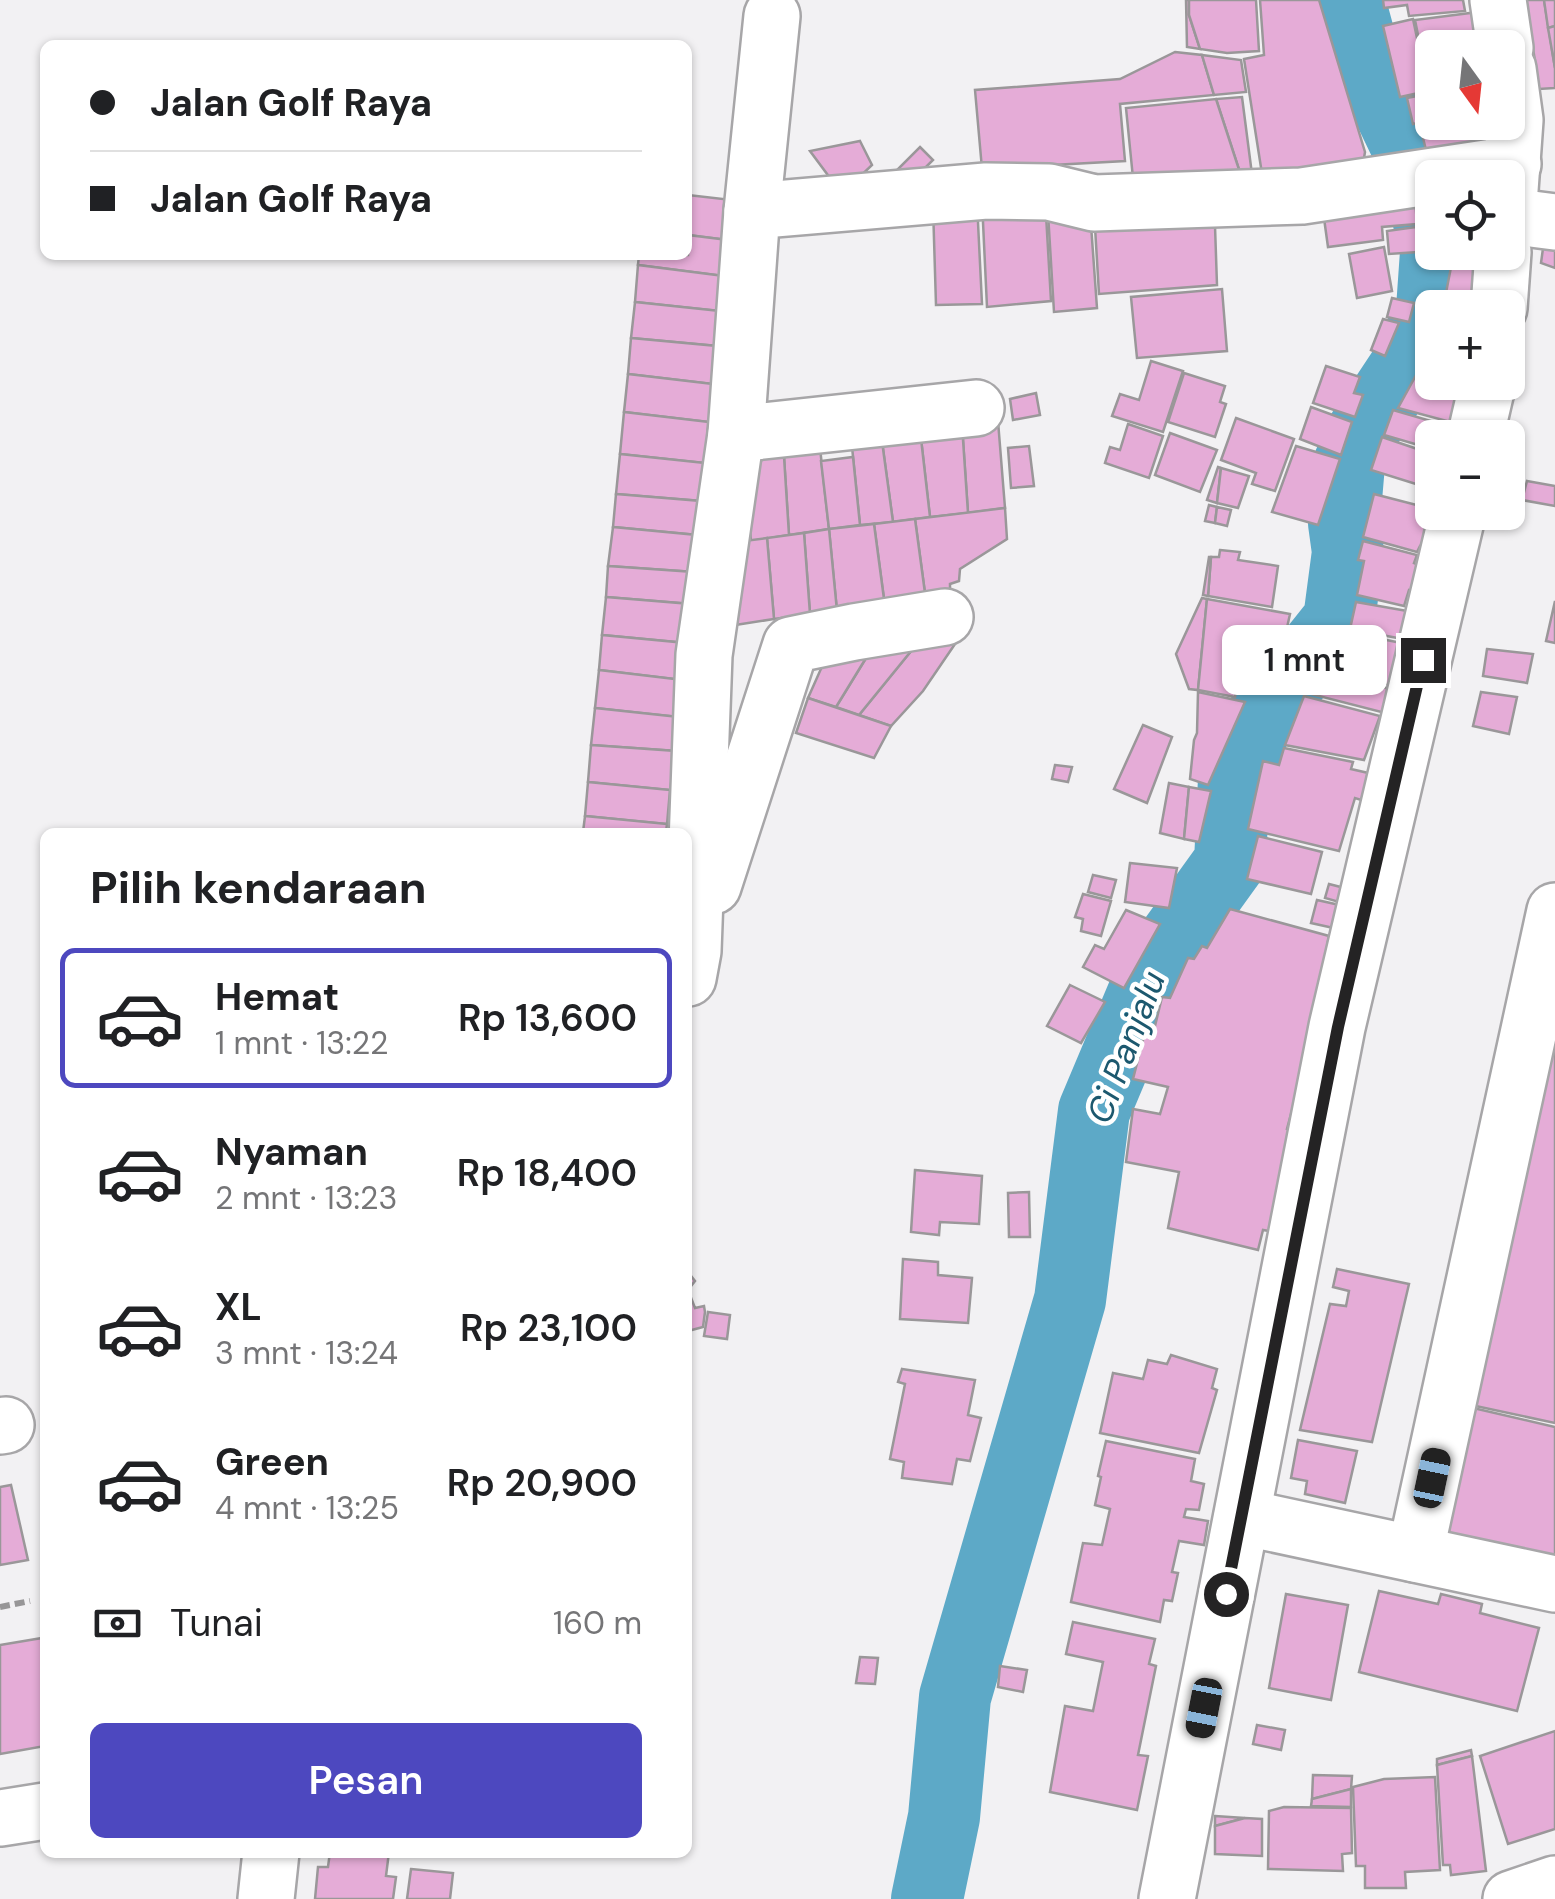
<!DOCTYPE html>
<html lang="id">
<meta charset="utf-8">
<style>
body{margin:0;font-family:"DM Sans",sans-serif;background:#f2f2f2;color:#202124;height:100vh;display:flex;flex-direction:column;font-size:38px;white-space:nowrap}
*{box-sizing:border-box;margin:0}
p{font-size:32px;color:#757577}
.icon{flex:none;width:55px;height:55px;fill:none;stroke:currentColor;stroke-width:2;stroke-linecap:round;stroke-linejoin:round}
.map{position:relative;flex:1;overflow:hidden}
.drawer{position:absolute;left:40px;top:828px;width:652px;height:1030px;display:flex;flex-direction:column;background:#fff;border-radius:15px;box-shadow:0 2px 8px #0004}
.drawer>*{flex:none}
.hud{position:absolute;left:40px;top:40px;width:652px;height:220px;border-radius:15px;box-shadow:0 2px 8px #0004;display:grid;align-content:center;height:220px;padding:0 50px;background:#fff}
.needle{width:65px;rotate:165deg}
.controls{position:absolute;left:1415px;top:30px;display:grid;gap:20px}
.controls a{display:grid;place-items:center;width:110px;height:110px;border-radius:15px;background:#fff;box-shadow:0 2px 8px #0004;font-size:50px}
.end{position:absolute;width:45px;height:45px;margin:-22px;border:12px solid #242324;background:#fff;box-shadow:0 0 0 5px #fff}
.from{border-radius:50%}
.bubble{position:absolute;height:70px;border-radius:15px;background:#fff;box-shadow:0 2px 8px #0004;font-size:32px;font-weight:600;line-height:70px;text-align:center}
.car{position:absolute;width:30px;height:60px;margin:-30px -15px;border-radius:12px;box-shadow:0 0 8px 2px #0007;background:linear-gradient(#222 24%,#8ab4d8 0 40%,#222 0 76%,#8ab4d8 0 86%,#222 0)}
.hud b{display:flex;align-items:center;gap:35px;height:95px;font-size:38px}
.hud b+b{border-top:2px solid #e0e0e0}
.hud i{width:25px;height:25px;background:#202124}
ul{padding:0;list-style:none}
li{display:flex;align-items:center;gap:30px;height:140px;margin:0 20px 15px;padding:0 30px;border:5px solid transparent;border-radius:15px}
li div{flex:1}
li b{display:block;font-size:38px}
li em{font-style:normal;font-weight:600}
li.on{border-color:#4d48bf}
li>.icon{width:90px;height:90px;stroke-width:1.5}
h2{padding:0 50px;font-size:45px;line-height:120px}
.pay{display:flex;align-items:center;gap:25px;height:110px;padding:0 50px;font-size:38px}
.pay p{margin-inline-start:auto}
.button{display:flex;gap:20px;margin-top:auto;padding:20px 50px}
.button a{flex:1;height:115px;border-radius:15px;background:#4d48bf;color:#fff;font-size:40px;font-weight:600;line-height:115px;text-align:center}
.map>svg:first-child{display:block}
</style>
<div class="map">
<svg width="1555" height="1899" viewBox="0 0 1555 1899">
<rect width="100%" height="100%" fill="#f2f1f3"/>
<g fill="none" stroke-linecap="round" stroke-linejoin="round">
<g stroke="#5da9c7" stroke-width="72">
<path d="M 1349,0 L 1365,59 L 1412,157 L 1432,233"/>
<path d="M 927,1899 L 944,1817 L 955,1697 L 1070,1300 L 1094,1111 L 1155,966 L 1230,862 L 1234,779 L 1257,723 L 1339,620 L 1348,552 L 1344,523 L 1349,464 L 1363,431 L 1404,369 L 1432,309 L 1436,252"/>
</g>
</g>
<g fill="#e5acd7" stroke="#9a9799" stroke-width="2.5">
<path d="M 1186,0 L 1189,0 L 1189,15 L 1200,49 L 1187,47 Z"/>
<path d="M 1189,0 L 1256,0 L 1259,51 L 1227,53 L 1200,49 L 1189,15 Z"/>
<path d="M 1260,0 L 1319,0 L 1365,152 L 1361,176 L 1265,193 L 1244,59 L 1264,55 Z"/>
<path d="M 1383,0 L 1463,0 L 1465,11 L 1409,16 L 1407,5 L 1384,8 Z"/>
<path d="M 1526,0 L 1544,0 L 1555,68 L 1555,88 L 1539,89 Z"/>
<path d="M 1544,0 L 1555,0 L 1555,26 L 1548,28 Z"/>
<path d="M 1486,11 L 1492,48 L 1432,48 L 1432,90 L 1429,90 L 1415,20 Z"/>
<path d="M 1413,19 L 1428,91 L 1400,97 L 1383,26 Z"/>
<path d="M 1555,26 L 1555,68 L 1548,28 Z"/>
<path d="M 1175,52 L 1202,55 L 1214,95 L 1120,104 L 1125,161 L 982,169 L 975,90 L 1120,79 Z"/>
<path d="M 1202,55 L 1241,60 L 1246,92 L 1214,95 Z"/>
<path d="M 1432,93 L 1432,120 L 1413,124 L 1407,98 Z"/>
<path d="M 1242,97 L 1254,190 L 1246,191 L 1216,99 Z"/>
<path d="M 1216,99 L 1246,191 L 1135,198 L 1126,108 Z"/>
<path d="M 1438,122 L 1489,122 L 1493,145 L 1428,158 L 1420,126 Z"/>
<path d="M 860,141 L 872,165 L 842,194 L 810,151 Z"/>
<path d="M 920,147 L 933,160 L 902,191 L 890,177 Z"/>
<path d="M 688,195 L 732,200 L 728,240 L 688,235 Z"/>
<path d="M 1045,197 L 1051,301 L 987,307 L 982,201 Z"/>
<path d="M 1415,198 L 1417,224 L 1382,227 L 1383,240 L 1328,247 L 1323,211 Z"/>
<path d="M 977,202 L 982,304 L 936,305 L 933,206 Z"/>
<path d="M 1090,211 L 1097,308 L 1054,312 L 1048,213 Z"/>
<path d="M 1215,226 L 1217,285 L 1099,294 L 1095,227 Z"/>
<path d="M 1416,227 L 1418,252 L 1389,254 L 1387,231 Z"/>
<path d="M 688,235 L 728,240 L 724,276 L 638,265 L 639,255 L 688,255 Z"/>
<path d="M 1555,239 L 1555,268 L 1541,263 L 1544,241 Z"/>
<path d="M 1384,247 L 1392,291 L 1357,298 L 1349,254 Z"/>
<path d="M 1454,252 L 1479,252 L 1480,308 L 1443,308 Z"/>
<path d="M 638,265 L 724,276 L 720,311 L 635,302 Z"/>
<path d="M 1222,289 L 1227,351 L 1137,358 L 1131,297 Z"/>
<path d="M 1392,298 L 1414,303 L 1409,322 L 1387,317 Z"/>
<path d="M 635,302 L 720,311 L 717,346 L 631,338 Z"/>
<path d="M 1383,319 L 1399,323 L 1385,356 L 1371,350 Z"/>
<path d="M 631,338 L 717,346 L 713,384 L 628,374 Z"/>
<path d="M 1431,348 L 1432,382 L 1470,382 L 1458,424 L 1398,408 Z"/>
<path d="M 1151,361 L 1183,371 L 1163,432 L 1112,416 L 1120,394 L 1139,400 Z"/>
<path d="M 1326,366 L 1360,377 L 1354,393 L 1363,395 L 1355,417 L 1313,403 Z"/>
<path d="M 1432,368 L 1432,382 L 1466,382 L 1463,393 L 1428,384 Z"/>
<path d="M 1184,373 L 1225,386 L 1220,402 L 1226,404 L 1215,437 L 1168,422 Z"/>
<path d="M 628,374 L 713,384 L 709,422 L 624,412 Z"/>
<path d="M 1036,393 L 1040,415 L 1013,420 L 1010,399 Z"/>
<path d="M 1311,407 L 1352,422 L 1341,455 L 1300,439 Z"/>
<path d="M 1393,410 L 1455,428 L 1452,438 L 1432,438 L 1432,449 L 1384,435 Z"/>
<path d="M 624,412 L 709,422 L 705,463 L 620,454 Z"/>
<path d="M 1236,418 L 1294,439 L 1275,491 L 1252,484 L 1256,473 L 1221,460 Z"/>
<path d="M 998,421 L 1005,508 L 968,513 L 962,425 Z"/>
<path d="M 1128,424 L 1163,436 L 1149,478 L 1105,463 L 1110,447 L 1120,450 Z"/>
<path d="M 962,425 L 968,513 L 930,517 L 920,430 Z"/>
<path d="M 920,430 L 930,517 L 893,522 L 881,434 Z"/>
<path d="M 1170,433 L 1217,450 L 1200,492 L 1155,475 Z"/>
<path d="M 881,434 L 893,522 L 860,525 L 851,437 Z"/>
<path d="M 1382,437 L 1432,454 L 1432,489 L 1371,470 Z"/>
<path d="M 819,439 L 829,529 L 789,535 L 783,441 Z"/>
<path d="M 783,441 L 789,535 L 751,541 L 745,476 L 751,443 Z"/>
<path d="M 1029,446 L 1034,486 L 1011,488 L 1008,448 Z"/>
<path d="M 1296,446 L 1340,459 L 1318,525 L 1272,512 Z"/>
<path d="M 620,454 L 705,463 L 701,501 L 616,494 Z"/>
<path d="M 853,457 L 860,525 L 829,529 L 821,461 Z"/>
<path d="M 1218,467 L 1221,468 L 1217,503 L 1207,500 Z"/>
<path d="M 1221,468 L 1249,476 L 1238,508 L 1217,503 Z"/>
<path d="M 1527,481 L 1555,486 L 1555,506 L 1522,500 Z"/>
<path d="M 616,494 L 701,501 L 697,535 L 613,527 Z"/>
<path d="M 1374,494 L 1432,509 L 1434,550 L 1420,546 L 1417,552 L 1363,537 Z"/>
<path d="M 1209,505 L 1217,507 L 1215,523 L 1205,521 Z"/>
<path d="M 1217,507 L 1231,510 L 1227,526 L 1215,523 Z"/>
<path d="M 1005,508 L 1007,539 L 960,569 L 959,581 L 950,584 L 950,604 L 927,608 L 915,519 Z"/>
<path d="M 915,519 L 927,608 L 886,614 L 874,524 Z"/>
<path d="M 874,524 L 886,614 L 838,621 L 829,529 Z"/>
<path d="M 613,527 L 697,535 L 694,572 L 608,566 Z"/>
<path d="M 829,529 L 837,611 L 810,614 L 804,533 Z"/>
<path d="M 804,533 L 810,614 L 774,619 L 767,538 Z"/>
<path d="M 767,538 L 774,619 L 729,626 L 736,542 Z"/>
<path d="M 1363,541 L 1417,555 L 1414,563 L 1423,567 L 1417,592 L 1409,590 L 1404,606 L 1357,595 L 1364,561 L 1358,560 Z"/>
<path d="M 1220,550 L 1240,552 L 1238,560 L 1278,566 L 1272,607 L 1208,596 L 1211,557 L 1219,557 Z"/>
<path d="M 1209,557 L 1211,557 L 1208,596 L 1203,595 Z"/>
<path d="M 608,566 L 694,572 L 691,604 L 606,597 Z"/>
<path d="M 606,597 L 691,604 L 686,643 L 602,635 Z"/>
<path d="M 1202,598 L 1207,599 L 1198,690 L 1189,689 L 1176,654 Z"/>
<path d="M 1207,599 L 1290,614 L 1281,655 L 1252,652 L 1245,680 L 1239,679 L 1235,697 L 1198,690 Z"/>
<path d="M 1555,601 L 1555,643 L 1546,641 Z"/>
<path d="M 1356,602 L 1413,612 L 1408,640 L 1350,629 Z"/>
<path d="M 1343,631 L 1406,644 L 1395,686 L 1332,671 Z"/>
<path d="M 602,635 L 686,643 L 683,680 L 599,670 Z"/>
<path d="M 955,644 L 923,691 L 891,726 L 859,715 L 916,645 Z"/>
<path d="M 874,645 L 916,645 L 859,715 L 836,707 Z"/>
<path d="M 874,645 L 836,707 L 808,698 L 828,653 Z"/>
<path d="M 1487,649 L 1533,654 L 1527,683 L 1483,676 Z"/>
<path d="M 599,670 L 683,680 L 679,717 L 595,708 Z"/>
<path d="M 1317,670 L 1398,691 L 1393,715 L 1307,693 Z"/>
<path d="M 1198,692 L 1245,702 L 1208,785 L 1190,779 L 1194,740 L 1197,733 Z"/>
<path d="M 1481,692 L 1517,697 L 1509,734 L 1473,726 Z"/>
<path d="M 1304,696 L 1380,716 L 1364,760 L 1285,745 Z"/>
<path d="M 808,698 L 891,726 L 874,758 L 796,733 Z"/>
<path d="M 595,708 L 679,717 L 676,751 L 591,745 Z"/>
<path d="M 1143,725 L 1172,737 L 1147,803 L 1114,789 Z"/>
<path d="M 591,745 L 676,751 L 670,790 L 588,782 Z"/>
<path d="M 1284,748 L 1353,762 L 1351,769 L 1377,775 L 1371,803 L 1355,798 L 1339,851 L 1248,829 L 1263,761 L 1279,765 Z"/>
<path d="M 1055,765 L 1072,767 L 1068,782 L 1052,779 Z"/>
<path d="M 588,782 L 670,790 L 667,824 L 585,816 Z"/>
<path d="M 1169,783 L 1189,787 L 1184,839 L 1160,833 Z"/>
<path d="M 1189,787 L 1211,791 L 1199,842 L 1184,839 Z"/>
<path d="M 585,816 L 667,824 L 666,832 L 583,832 Z"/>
<path d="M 1258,836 L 1322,852 L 1311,894 L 1247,879 Z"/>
<path d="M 1130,863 L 1177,868 L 1169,908 L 1125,902 Z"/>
<path d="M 1093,875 L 1116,880 L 1111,898 L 1088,892 Z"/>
<path d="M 1329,884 L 1356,891 L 1353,906 L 1325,898 Z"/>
<path d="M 1083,894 L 1111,901 L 1101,936 L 1081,931 L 1083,919 L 1075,917 Z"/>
<path d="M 1317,900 L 1353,908 L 1347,931 L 1311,923 Z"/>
<path d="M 1230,909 L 1329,936 L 1328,941 L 1348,945 L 1301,1077 L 1287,1129 L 1305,1134 L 1282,1233 L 1263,1230 L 1258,1250 L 1168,1228 L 1179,1172 L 1126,1162 L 1133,1109 L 1160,1114 L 1168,1087 L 1133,1079 L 1146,1028 L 1154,1030 L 1162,997 L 1170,998 L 1188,958 L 1194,959 L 1202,946 L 1207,948 Z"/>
<path d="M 1126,910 L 1160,924 L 1124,988 L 1083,967 L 1095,945 L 1104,949 Z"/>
<path d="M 1070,985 L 1105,1002 L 1081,1043 L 1047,1026 Z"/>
<path d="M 1555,1040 L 1555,1423 L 1471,1405 Z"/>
<path d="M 915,1170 L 982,1176 L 979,1224 L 940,1222 L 939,1235 L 911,1232 Z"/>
<path d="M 1029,1192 L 1030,1237 L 1009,1237 L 1008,1193 Z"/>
<path d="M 903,1259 L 938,1262 L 938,1275 L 972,1278 L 968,1323 L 900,1319 Z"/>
<path d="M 1337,1269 L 1409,1284 L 1372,1442 L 1300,1430 L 1330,1304 L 1346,1306 L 1349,1291 L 1333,1287 Z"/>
<path d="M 688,1272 L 695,1281 L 688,1290 L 695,1308 L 704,1306 L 705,1312 L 703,1327 L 688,1331 Z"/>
<path d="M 708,1312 L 730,1315 L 727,1339 L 704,1336 Z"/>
<path d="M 1171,1355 L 1217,1369 L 1212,1388 L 1217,1390 L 1199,1453 L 1100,1433 L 1113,1373 L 1143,1379 L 1148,1360 L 1167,1364 Z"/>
<path d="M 902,1369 L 975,1380 L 968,1415 L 981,1418 L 970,1461 L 957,1459 L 952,1484 L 902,1478 L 904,1462 L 890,1459 L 905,1384 L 898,1382 Z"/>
<path d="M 1469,1407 L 1555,1427 L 1555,1557 L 1440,1531 Z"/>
<path d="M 1298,1440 L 1357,1451 L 1345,1503 L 1305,1494 L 1307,1481 L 1291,1478 Z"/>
<path d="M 1106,1441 L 1195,1459 L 1191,1481 L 1204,1484 L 1199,1510 L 1186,1509 L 1184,1517 L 1208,1521 L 1204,1545 L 1179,1541 L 1172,1572 L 1178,1573 L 1172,1601 L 1164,1600 L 1160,1622 L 1071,1602 L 1083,1543 L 1102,1545 L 1110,1509 L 1095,1505 L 1101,1477 L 1098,1476 Z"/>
<path d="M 11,1485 L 28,1560 L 0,1565 L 0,1487 Z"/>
<path d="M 1379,1591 L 1438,1604 L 1441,1594 L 1482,1604 L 1480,1613 L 1539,1628 L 1517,1711 L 1359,1672 Z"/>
<path d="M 1286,1594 L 1348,1605 L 1331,1700 L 1269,1688 Z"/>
<path d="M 1073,1622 L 1155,1639 L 1149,1664 L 1156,1666 L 1138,1755 L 1148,1756 L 1137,1810 L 1050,1792 L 1065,1706 L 1093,1711 L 1103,1662 L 1066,1654 Z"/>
<path d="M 42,1638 L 45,1652 L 45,1746 L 0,1754 L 0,1645 Z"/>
<path d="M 860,1657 L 878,1658 L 875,1684 L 856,1683 Z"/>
<path d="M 1000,1666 L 1027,1670 L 1023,1692 L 998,1687 Z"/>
<path d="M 1257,1725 L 1285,1730 L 1281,1750 L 1253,1744 Z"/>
<path d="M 1555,1731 L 1555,1829 L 1508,1844 L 1480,1756 Z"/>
<path d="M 1471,1750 L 1472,1756 L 1437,1765 L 1437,1759 Z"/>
<path d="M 1472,1756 L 1486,1871 L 1451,1875 L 1450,1865 L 1443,1865 L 1437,1765 Z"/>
<path d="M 1313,1775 L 1352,1776 L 1351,1789 L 1312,1799 Z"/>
<path d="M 1435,1777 L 1440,1870 L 1405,1872 L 1406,1888 L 1365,1888 L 1365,1866 L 1356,1866 L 1353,1787 L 1384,1779 Z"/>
<path d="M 1351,1789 L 1351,1807 L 1311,1806 L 1312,1799 Z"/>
<path d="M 1284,1807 L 1351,1808 L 1352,1853 L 1342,1854 L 1343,1871 L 1268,1869 L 1269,1811 Z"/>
<path d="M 1215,1816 L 1245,1818 L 1215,1826 Z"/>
<path d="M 1245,1818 L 1262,1819 L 1262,1856 L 1215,1854 L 1215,1826 Z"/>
<path d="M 330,1852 L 389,1852 L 386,1876 L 396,1877 L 393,1899 L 315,1899 L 318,1867 L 328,1867 Z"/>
<path d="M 411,1869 L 453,1873 L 450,1899 L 407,1899 Z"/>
</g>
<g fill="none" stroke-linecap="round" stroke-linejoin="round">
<g stroke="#a7a6a8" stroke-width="60">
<g id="minor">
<path d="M 1498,0 L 1505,48"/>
<path d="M 1508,69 L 1515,120 L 1508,218"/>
<path d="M 752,211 L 772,16"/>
<path d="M 1508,216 L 1555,222"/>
<path d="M 1499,308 L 1503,252"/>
<path d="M 736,434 L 976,408"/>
<path d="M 1475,438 L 1488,382"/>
<path d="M 713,886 L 791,645 L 854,632 L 945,617"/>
<path d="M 688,978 L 693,951 L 704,655 L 736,434 L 752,211 L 986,191 L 1049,192 L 1094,203 L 1302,196 L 1513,164"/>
<path d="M 0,1426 L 6,1425"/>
<path d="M 1242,1517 L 1555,1584"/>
<path d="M 1415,1554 L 1555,911"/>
<path d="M 0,1818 L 45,1811"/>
<path d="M 266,1899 L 271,1852"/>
<path d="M 1167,1899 L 1337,1027 L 1458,512"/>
<path d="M 1511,1899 L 1555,1884"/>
</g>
</g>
<path stroke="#979697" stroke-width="6" stroke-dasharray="10 5" stroke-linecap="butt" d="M 0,1607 L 30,1601"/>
<use href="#minor" stroke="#fff" stroke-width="55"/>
</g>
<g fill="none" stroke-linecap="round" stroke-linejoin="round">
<path stroke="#242324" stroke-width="12" d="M 1226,1594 L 1338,1027 L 1423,660"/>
</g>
<g text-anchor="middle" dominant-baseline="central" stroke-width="9" stroke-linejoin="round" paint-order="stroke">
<g font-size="35" font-style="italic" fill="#1c586e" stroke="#fff">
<text transform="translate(1126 1047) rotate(-69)">Ci Panjalu</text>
</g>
</g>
</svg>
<div class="controls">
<a><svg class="needle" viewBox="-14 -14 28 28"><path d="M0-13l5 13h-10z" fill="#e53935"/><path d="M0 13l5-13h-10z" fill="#757577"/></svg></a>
<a><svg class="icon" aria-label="locate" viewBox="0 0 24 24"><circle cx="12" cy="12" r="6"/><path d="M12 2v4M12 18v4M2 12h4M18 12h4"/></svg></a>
<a>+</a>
<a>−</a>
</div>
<i class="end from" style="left:1226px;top:1594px"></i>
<i class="end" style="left:1423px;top:660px"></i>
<div class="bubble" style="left:1222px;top:625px;width:165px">1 mnt</div>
<i class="car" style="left:1432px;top:1478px;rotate:12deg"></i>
<i class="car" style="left:1204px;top:1708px;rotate:191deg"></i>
<div class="hud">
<b><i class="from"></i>Jalan Golf Raya</b>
<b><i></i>Jalan Golf Raya</b>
</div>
<section class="drawer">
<h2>Pilih kendaraan</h2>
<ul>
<li class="on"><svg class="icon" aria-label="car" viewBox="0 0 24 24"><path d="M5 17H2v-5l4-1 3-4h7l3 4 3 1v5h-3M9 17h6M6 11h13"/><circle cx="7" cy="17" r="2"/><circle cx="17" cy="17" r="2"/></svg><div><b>Hemat</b><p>1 mnt · 13:22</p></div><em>Rp 13,600</em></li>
<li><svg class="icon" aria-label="car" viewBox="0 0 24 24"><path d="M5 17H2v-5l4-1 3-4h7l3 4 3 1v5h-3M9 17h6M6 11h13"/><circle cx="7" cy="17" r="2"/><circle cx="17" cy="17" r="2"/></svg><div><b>Nyaman</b><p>2 mnt · 13:23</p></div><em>Rp 18,400</em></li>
<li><svg class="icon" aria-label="car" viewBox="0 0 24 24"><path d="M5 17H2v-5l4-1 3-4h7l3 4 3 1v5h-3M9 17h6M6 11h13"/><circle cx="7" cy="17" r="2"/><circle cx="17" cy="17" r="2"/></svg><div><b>XL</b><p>3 mnt · 13:24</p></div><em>Rp 23,100</em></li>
<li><svg class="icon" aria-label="car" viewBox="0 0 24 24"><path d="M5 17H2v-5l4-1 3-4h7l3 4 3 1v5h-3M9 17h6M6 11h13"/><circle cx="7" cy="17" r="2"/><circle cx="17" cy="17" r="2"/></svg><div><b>Green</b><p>4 mnt · 13:25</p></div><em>Rp 20,900</em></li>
</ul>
<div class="pay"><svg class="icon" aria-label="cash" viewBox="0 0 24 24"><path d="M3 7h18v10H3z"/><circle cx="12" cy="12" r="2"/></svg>Tunai<p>160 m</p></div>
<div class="button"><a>Pesan</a></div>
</section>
</div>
